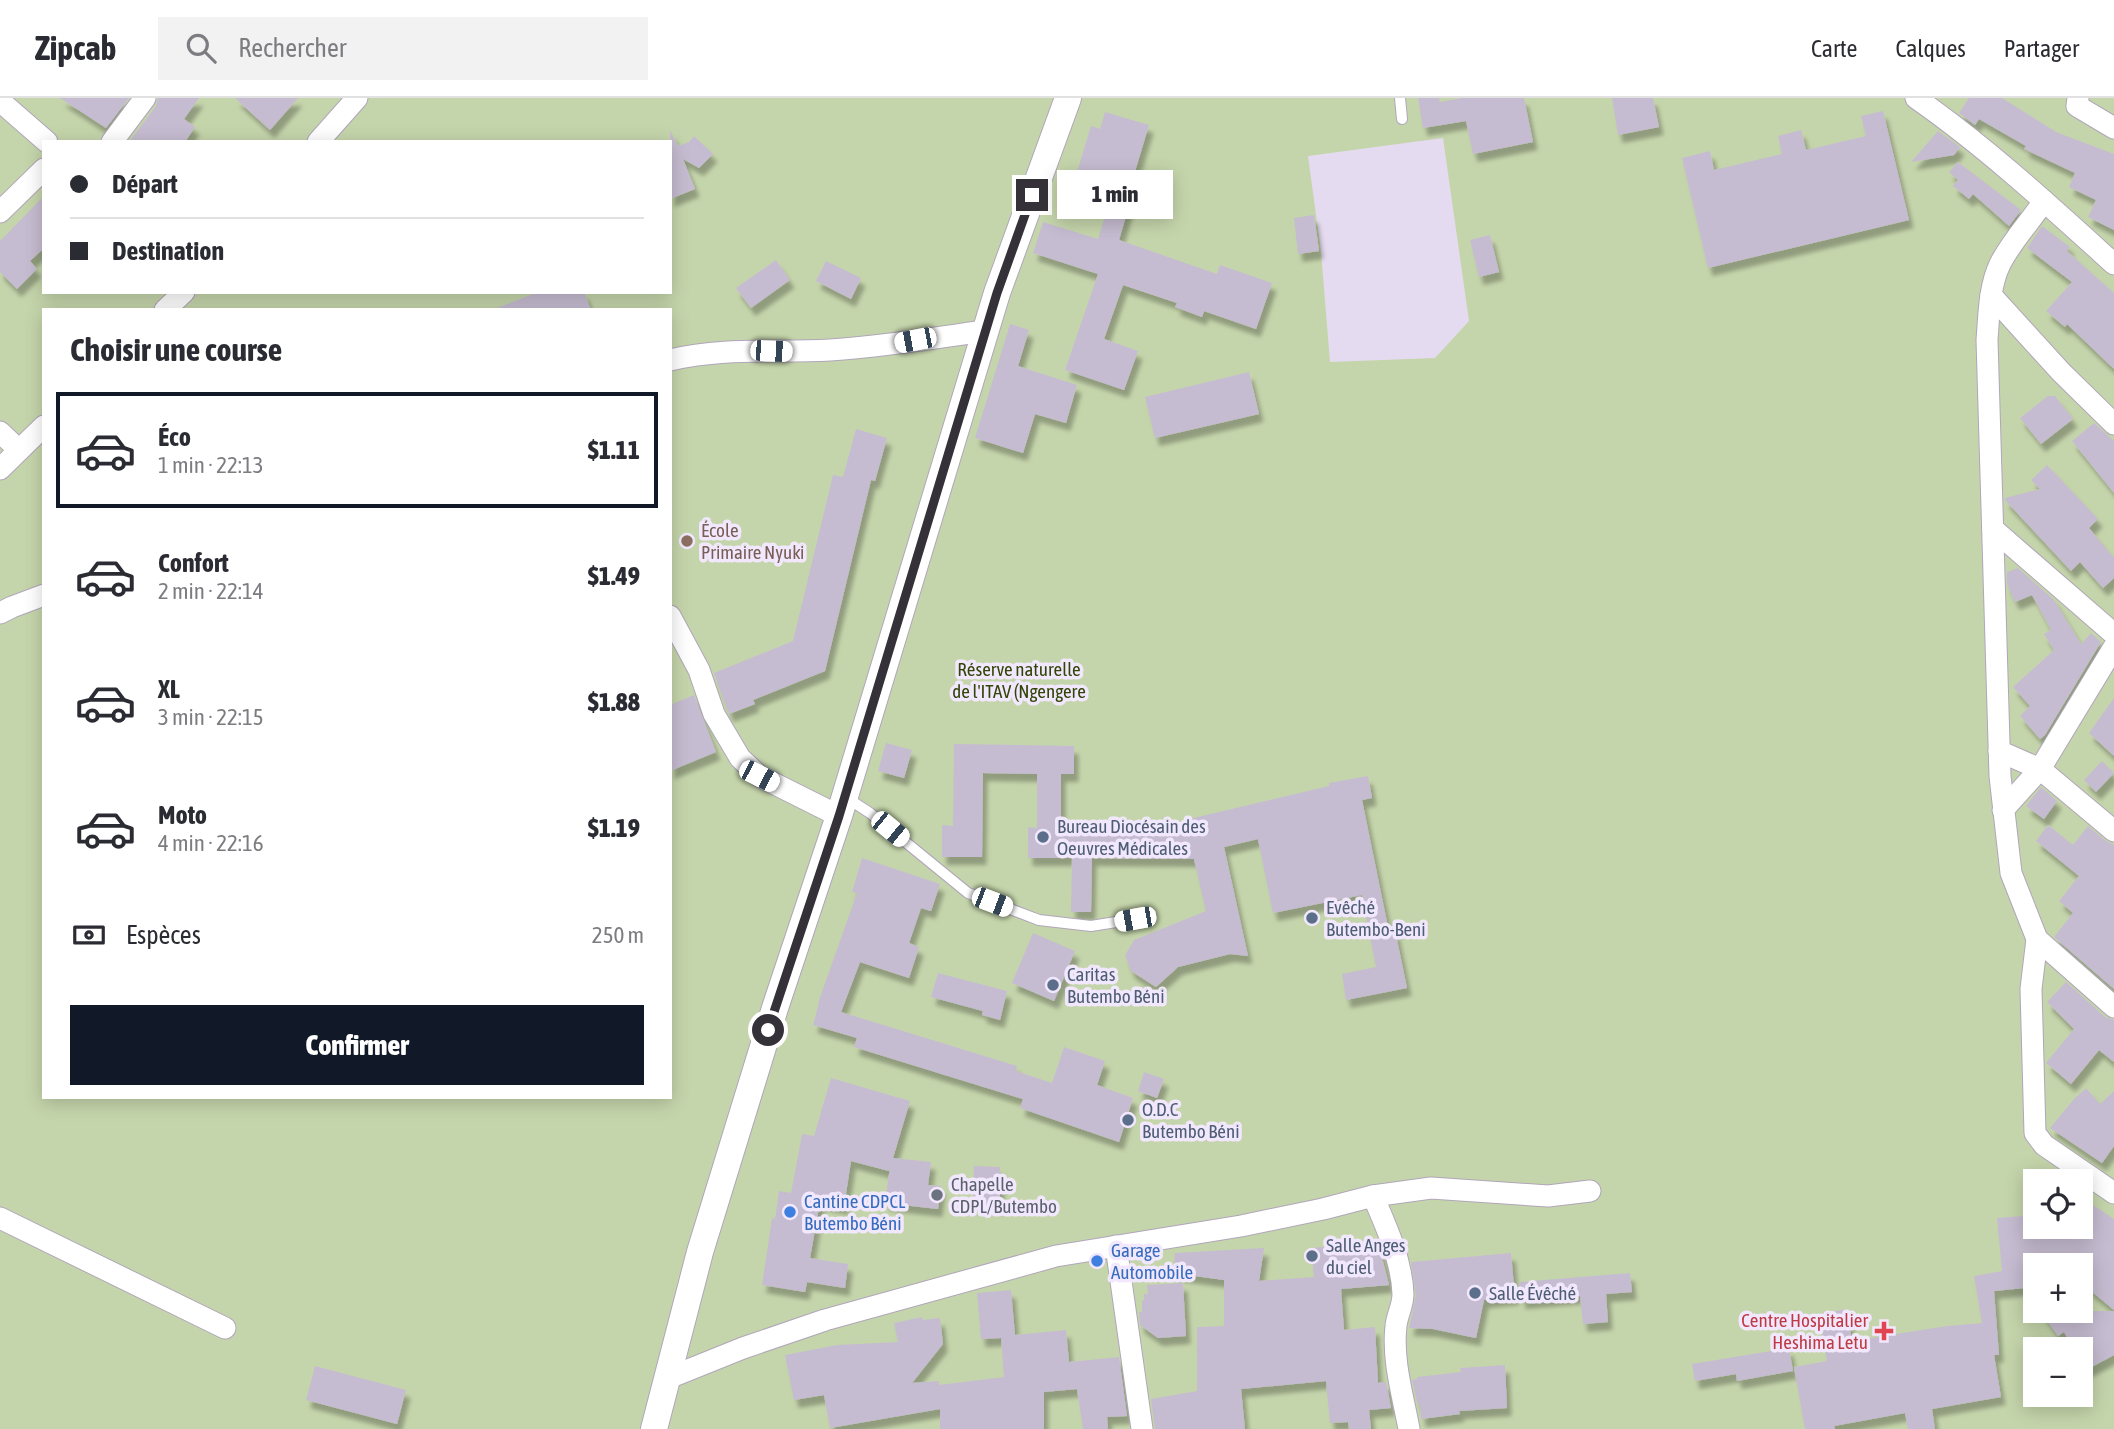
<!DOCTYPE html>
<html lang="fr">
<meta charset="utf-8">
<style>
body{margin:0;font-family:"Asap Condensed",sans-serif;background:#f2f2f3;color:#2b2b33;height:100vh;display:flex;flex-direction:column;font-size:26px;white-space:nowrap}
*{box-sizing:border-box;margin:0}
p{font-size:23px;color:#7c7c81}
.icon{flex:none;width:38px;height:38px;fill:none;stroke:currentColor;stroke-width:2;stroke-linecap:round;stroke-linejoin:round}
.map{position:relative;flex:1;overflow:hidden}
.drawer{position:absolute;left:42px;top:210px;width:630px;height:791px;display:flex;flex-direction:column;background:#fff;border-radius:0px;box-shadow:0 4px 18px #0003}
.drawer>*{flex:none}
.banner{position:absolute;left:42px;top:42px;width:630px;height:154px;border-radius:0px;box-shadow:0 4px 18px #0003;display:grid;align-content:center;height:154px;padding:0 28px;background:#fff}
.tools{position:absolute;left:2023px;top:1071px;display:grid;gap:14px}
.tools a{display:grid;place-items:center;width:70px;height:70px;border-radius:0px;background:#fff;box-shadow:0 4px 18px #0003;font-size:35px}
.end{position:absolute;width:32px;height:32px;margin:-16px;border:9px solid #353139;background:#fff;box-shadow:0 0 0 4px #fff}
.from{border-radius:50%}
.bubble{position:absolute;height:49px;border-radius:0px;background:#fff;box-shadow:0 4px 18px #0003;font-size:23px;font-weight:800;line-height:49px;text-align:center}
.car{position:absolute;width:21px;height:42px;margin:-21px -10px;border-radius:9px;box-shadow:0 0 5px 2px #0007;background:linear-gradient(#fff 24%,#345 0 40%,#fff 0 76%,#345 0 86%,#fff 0)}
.banner b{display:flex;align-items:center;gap:24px;height:66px;font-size:26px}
.banner b+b{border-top:2px solid #e1e1e2}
.banner i{width:18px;height:18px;background:#2b2b33}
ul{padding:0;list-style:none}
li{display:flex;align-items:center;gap:21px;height:116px;margin:0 14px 10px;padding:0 14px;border:4px solid transparent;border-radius:0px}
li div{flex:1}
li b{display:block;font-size:26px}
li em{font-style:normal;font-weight:800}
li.current{border-color:#111827}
li>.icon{width:63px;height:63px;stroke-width:1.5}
h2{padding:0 28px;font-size:32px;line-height:84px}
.pay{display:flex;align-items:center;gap:18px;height:77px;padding:0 28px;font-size:26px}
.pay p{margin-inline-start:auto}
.action{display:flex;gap:14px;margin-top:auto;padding:14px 28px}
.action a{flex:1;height:80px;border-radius:0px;background:#111827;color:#fff;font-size:28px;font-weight:800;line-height:80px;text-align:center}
header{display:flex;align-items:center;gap:42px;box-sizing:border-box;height:98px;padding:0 35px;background:#fff;border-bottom:2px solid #e1e1e2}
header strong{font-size:33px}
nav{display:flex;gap:38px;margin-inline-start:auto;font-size:24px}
.search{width:490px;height:63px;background:#f2f2f3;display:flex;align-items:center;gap:18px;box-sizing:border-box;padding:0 24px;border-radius:0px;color:#7c7c81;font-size:26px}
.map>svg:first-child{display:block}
</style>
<header>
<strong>Zipcab</strong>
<div class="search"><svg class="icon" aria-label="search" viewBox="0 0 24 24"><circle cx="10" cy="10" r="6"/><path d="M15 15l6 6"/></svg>Rechercher</div>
<nav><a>Carte</a><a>Calques</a><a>Partager</a></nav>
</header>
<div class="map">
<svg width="2114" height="1331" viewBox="0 0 2114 1331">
<defs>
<filter id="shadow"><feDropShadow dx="4.5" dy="8" stdDeviation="2" flood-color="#0004"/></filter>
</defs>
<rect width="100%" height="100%" fill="#e5dbf0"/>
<path fill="#c5d5ab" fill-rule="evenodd" d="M 0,0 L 2114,0 L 2114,1331 L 0,1331 ZM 1443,40 L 1469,223 L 1435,260 L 1330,264 L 1321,153 L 1308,58 ZM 44,44 L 670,44 L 670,194 L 44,194 ZM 44,212 L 670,212 L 670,999 L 44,999 ZM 2035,1083 L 2081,1083 L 2081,1129 L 2035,1129 ZM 2035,1167 L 2081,1167 L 2081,1213 L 2035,1213 ZM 2035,1251 L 2081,1251 L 2081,1297 L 2035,1297 Z"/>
<g fill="#c6bcd1" filter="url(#shadow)">
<path d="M 60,0 L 129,0 L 106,30 Z"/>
<path d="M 158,0 L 199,0 L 184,21 L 195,29 L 185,44 L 129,44 L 156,8 Z"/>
<path d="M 235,0 L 298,0 L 270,32 Z"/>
<path d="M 1418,0 L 1439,0 L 1440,4 L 1462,0 L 1524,0 L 1533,44 L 1473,56 L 1466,23 L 1423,30 Z"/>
<path d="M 1612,0 L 1653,0 L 1659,29 L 1618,37 Z"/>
<path d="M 1969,0 L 2002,0 L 2056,34 L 2114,56 L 2114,132 L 2088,119 L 2096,102 L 2069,89 L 2075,75 L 2024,51 L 2026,48 L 1979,21 L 1975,27 L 1959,15 Z"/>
<path d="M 1883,13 L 1909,122 L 1708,170 L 1682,60 L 1710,53 L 1714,72 L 1782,56 L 1778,38 L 1801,32 L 1806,52 L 1866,38 L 1861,18 Z"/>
<path d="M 1105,14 L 1149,27 L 1130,90 L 1134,91 L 1119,142 L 1217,176 L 1220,167 L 1272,185 L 1256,231 L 1204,213 L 1202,219 L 1175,209 L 1177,205 L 1123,187 L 1104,241 L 1138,253 L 1124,292 L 1065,272 L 1098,176 L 1033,155 L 1043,124 L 1098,141 L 1115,86 L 1077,74 L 1091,28 L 1100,31 Z"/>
<path d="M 670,32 L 678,48 L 689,44 L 694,38 L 713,56 L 699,70 L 683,61 L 695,91 L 670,101 Z"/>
<path d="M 1938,33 L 1960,49 L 1954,57 L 1911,64 Z"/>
<path d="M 1958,64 L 2021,112 L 2009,128 L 1973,96 L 1969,101 L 1953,88 L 1958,82 L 1949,74 Z"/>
<path d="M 44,98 L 44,150 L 30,163 L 37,171 L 17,191 L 0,174 L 0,143 Z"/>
<path d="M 1314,117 L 1319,153 L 1298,156 L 1294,120 Z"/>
<path d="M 2042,128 L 2070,149 L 2067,153 L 2114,195 L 2114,271 L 2067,226 L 2065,229 L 2046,213 L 2072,184 L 2027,150 Z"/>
<path d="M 1490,137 L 1499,174 L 1479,179 L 1470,142 Z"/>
<path d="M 776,162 L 790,182 L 751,210 L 736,190 Z"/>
<path d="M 826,163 L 861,180 L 851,201 L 816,183 Z"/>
<path d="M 538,194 L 584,194 L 591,212 L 497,212 L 497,210 Z"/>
<path d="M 1010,226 L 1029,232 L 1018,268 L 1077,287 L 1066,325 L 1035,316 L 1023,355 L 975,340 Z"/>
<path d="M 1249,274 L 1259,316 L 1155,340 L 1145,299 Z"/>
<path d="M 2048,298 L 2055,298 L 2073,321 L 2041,346 L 2020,320 Z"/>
<path d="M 2094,325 L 2114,343 L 2114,395 L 2072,343 Z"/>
<path d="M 856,331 L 887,340 L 875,383 L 871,382 L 825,573 L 753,602 L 755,606 L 729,616 L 714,575 L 793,543 L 833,377 L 843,379 Z"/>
<path d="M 2047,367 L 2098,421 L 2089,430 L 2114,460 L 2114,480 L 2103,490 L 2080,464 L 2071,473 L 2005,402 L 2005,400 L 2040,391 L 2031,382 Z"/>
<path d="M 2018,470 L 2054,502 L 2081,546 L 2091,535 L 2101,544 L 2045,637 L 2040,641 L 2020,618 L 2030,608 L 2013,589 L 2054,552 L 2044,536 L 2051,532 L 2032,497 L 2015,504 L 2007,486 L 2007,474 Z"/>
<path d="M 694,597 L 716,654 L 670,673 L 670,607 Z"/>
<path d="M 2114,600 L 2114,658 L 2089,635 Z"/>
<path d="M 886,645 L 912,652 L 904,680 L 878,673 Z"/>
<path d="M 954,646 L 1074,648 L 1074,676 L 1061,676 L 1061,729 L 1102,729 L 1102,722 L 1122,722 L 1122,729 L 1187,730 L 1185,722 L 1329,688 L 1329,685 L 1368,678 L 1372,700 L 1362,702 L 1389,834 L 1395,832 L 1407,890 L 1346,902 L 1342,876 L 1376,869 L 1362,797 L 1273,815 L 1258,741 L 1224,749 L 1248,858 L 1230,856 L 1178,869 L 1156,889 L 1131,873 L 1125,857 L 1134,842 L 1206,813 L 1194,761 L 1092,760 L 1091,814 L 1071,814 L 1072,760 L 1028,760 L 1028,729 L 1037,730 L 1037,676 L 983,675 L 982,759 L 942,759 L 942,727 L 953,728 Z"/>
<path d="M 2102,663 L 2114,675 L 2096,694 L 2084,682 Z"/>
<path d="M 2041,689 L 2057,703 L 2044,721 L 2026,708 Z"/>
<path d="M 2048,727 L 2073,747 L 2088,728 L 2106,743 L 2114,747 L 2114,891 L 2054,839 L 2073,815 L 2059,803 L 2079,778 L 2036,743 Z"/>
<path d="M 862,760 L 940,786 L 931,813 L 921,810 L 909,845 L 919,849 L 909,880 L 860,864 L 841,914 L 1017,968 L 1016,973 L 1052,985 L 1064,949 L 1105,963 L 1097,987 L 1133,1000 L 1119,1044 L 1020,1010 L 1023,1001 L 854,949 L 857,940 L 813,927 L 819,905 L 818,905 L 857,795 L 852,794 Z"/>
<path d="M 1033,835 L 1075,853 L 1054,903 L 1012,885 Z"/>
<path d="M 938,875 L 1007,893 L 1000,922 L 982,917 L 983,913 L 931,899 Z"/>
<path d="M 2066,884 L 2105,919 L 2114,922 L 2114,964 L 2099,952 L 2071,986 L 2046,965 L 2074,931 L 2047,904 Z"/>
<path d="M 1144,974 L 1164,981 L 1157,1000 L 1138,993 Z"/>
<path d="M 831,980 L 910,1003 L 893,1060 L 931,1064 L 928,1087 L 941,1088 L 938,1111 L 885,1105 L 890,1069 L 889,1073 L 851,1063 L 844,1109 L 820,1104 L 810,1160 L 848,1166 L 845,1190 L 807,1184 L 805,1194 L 762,1187 L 772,1120 L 775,1121 L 779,1093 L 791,1095 L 802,1036 L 814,1038 Z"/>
<path d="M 2086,990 L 2100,1006 L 2114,993 L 2114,1048 L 2102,1065 L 2050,1030 L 2074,1001 Z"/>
<path d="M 974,1068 L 1000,1069 L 1000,1108 L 973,1107 Z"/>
<path d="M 2081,1099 L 2114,1121 L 2114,1212 L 2085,1188 L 2091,1184 L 2081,1185 L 2081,1167 L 2035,1167 L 2035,1189 L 1994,1193 L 1999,1257 L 1994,1257 L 2001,1299 L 1932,1311 L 1935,1331 L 1908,1331 L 1905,1315 L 1834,1328 L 1835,1331 L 1805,1331 L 1794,1269 L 1827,1263 L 1819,1216 L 1847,1211 L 1852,1243 L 1947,1228 L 1982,1225 L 1974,1178 L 2002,1173 L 1997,1120 L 2035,1117 L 2035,1129 L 2081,1129 Z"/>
<path d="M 1378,1144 L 1389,1187 L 1341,1191 L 1344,1232 L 1375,1229 L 1378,1285 L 1386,1284 L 1391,1310 L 1369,1312 L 1371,1331 L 1349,1331 L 1348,1324 L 1330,1325 L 1326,1283 L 1241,1291 L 1245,1331 L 1155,1331 L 1151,1301 L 1197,1293 L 1197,1229 L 1224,1228 L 1224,1182 L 1173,1175 L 1175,1155 L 1264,1150 L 1259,1183 L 1314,1179 L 1311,1150 Z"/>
<path d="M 1511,1155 L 1515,1199 L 1484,1202 L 1476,1240 L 1433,1231 L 1409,1230 L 1416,1197 L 1411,1164 Z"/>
<path d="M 1630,1175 L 1632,1194 L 1606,1196 L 1608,1224 L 1583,1226 L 1580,1198 L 1521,1203 L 1519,1184 Z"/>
<path d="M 1183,1185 L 1186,1238 L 1158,1240 L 1140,1227 L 1139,1214 L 1142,1214 L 1142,1203 L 1144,1202 L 1144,1196 L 1148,1196 L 1147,1187 Z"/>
<path d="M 1011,1192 L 1015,1237 L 1066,1232 L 1069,1264 L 1119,1259 L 1127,1318 L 1107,1319 L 1108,1331 L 1083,1331 L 1077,1291 L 1044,1294 L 1044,1331 L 940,1331 L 940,1311 L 830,1330 L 824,1297 L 794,1302 L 785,1257 L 837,1247 L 898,1244 L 894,1225 L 922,1219 L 923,1222 L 940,1220 L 943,1246 L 912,1285 L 939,1283 L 939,1287 L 1004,1279 L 1001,1240 L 981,1241 L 977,1195 Z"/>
<path d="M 2040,1213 L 2114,1213 L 2114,1257 L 2086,1272 L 2081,1263 L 2081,1251 L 2074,1251 L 2064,1234 L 2058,1238 Z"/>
<path d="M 1789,1250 L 1793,1273 L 1737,1283 L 1736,1276 L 1695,1283 L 1692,1266 Z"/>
<path d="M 1505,1267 L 1507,1310 L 1459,1313 L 1460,1316 L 1421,1321 L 1420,1307 L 1418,1307 L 1412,1282 L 1417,1281 L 1417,1279 L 1461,1274 L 1460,1270 Z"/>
<path d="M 315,1268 L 406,1292 L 397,1326 L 306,1302 Z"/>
</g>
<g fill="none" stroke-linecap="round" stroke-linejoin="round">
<g stroke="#b0a6ba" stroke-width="12">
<g id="service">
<path d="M 1400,0 L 1402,21"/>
<path d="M 847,700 L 870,715 L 968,795 L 1039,822 L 1091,828 L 1135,821"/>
</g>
</g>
<g stroke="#b0a6ba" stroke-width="23">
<g id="minor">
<path d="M 1916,0 C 1986,49 2050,108 2114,166"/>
<path d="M 2078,0 L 2077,8 L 2114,30"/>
<path d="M 0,3 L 47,44"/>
<path d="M 112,44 L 145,0"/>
<path d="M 318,44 L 357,0"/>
<path d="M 2044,103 C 2030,124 2011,144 2000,166 C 1989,189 1989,217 1987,242 L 2000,678 L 2011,775 L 2037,841 L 2114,909"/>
<path d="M 0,114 L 44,71"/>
<path d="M 1991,197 L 2061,274 L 2114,326"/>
<path d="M 165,212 L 184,194"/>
<path d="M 670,262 C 725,249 775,255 830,252 C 882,249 933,240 985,233"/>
<path d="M 0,334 L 19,352"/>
<path d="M 0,371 L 44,328"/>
<path d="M 1993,431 L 2114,536"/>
<path d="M 0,515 L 12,509 L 44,497"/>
<path d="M 670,518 L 699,572 L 714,616 L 740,660 L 759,678 L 839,718"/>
<path d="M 1999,653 L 2040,671 L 2114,733"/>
<path d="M 2003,712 L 2040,671 L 2114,549"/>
<path d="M 2037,841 L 2031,891 L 2035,1035 L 2044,1047 L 2114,1095"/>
<path d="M 1373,1098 C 1386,1128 1402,1163 1403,1196 C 1403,1208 1397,1217 1396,1228 C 1392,1262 1403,1298 1409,1331"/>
<path d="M 0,1120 L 225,1230"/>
<path d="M 1116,1148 L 1142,1331"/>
<path d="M 666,1281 L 743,1250 L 825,1222 L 1056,1158 L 1241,1128 L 1323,1111 L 1373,1098 L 1431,1090 L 1548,1098 L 1590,1093"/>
</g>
</g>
<g stroke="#b0a6ba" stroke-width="28">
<path id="tertiary" d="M 654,1331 L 700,1154 L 775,910 L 839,718 L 997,195 L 1068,0"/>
</g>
<use href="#service" stroke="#fff" stroke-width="10"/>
<use href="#minor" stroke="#fff" stroke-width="21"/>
<use href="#tertiary" stroke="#fff" stroke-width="26"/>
</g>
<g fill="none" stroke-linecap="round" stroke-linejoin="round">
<path stroke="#353139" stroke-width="9" d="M 768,932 L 839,718 L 997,195 L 1032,97"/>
</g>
<circle fill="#8d6e63" stroke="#f2e8fd" stroke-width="2.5" cx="687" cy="443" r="7"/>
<g fill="#5c6f8a" stroke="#f2e8fd" stroke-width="2.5">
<circle cx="1043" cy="739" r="7"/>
<circle cx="1312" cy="820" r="7"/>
<circle cx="1053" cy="887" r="7"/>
<circle cx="1128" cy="1022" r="7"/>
<circle cx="1312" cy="1158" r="7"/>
<circle cx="1475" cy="1195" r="7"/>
</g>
<circle fill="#6b7280" stroke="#f2e8fd" stroke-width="2.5" cx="937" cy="1097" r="7"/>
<g fill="#3f7fe0" stroke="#f2e8fd" stroke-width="2.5">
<circle cx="790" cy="1114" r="7"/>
<circle cx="1097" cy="1163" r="7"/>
</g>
<path fill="#e0444e" stroke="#f2e8fd" stroke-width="2.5" d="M1880.5 1222.5h7v7h7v7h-7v7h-7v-7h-7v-7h7z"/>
<g text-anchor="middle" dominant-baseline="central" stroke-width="7" stroke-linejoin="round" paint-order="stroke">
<g font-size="19" fill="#785e54" stroke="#f2e8fd" text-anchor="start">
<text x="701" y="432">École<tspan x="701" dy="22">Primaire Nyuki</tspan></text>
</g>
<g font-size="19" fill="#334506" stroke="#f2e8fd">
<text x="1019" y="571">Réserve naturelle<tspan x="1019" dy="22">de l'ITAV (Ngengere</tspan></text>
</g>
<g font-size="19" fill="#4e5e75" stroke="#f2e8fd" text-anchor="start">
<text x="1057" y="728">Bureau Diocésain des<tspan x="1057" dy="22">Oeuvres Médicales</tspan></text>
<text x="1326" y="809">Evêché<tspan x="1326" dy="22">Butembo-Beni</tspan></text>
<text x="1067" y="876">Caritas<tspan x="1067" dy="22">Butembo Béni</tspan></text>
<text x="1142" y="1011">O.D.C<tspan x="1142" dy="22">Butembo Béni</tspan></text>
<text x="1326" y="1147">Salle Anges<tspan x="1326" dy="22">du ciel</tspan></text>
<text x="1489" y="1195">Salle Évêché</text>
</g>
<g font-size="19" fill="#5b616d" stroke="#f2e8fd" text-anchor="start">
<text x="951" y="1086">Chapelle<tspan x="951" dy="22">CDPL/Butembo</tspan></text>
</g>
<g font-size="19" fill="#366cbe" stroke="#f2e8fd" text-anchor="start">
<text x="804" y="1103">Cantine CDPCL<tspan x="804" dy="22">Butembo Béni</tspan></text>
<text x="1111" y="1152">Garage<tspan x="1111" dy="22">Automobile</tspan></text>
</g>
<g font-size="19" fill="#be3a42" stroke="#f2e8fd" text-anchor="end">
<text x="1868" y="1222">Centre Hospitalier<tspan x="1868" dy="22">Heshima Letu</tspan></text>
</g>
</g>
</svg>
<div class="tools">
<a><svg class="icon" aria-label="locate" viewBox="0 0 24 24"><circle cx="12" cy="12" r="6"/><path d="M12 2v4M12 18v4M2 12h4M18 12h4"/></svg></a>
<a>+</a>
<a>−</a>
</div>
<i class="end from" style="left:768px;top:932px"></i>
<i class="end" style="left:1032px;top:97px"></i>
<div class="bubble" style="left:1057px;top:72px;width:116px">1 min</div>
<i class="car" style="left:915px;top:242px;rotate:259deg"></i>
<i class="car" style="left:771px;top:253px;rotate:92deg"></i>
<i class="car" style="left:759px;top:678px;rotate:117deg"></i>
<i class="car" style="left:890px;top:731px;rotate:129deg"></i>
<i class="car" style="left:992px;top:804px;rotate:111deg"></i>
<i class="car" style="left:1135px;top:821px;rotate:260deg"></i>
<div class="banner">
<b><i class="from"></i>Départ</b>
<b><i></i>Destination</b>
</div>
<section class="drawer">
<h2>Choisir une course</h2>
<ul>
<li class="current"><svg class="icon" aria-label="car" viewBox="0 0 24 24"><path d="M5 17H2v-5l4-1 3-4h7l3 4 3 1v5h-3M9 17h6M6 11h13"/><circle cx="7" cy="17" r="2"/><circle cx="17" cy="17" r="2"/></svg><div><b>Éco</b><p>1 min · 22:13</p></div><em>$1.11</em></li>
<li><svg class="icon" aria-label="car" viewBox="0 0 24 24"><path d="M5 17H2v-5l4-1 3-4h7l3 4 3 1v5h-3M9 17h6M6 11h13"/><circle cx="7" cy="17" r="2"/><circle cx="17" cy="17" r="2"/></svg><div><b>Confort</b><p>2 min · 22:14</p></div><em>$1.49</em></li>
<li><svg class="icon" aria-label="car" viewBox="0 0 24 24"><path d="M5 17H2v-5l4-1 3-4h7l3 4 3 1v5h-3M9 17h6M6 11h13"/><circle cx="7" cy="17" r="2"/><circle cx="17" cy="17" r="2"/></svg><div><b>XL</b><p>3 min · 22:15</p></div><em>$1.88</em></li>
<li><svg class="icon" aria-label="car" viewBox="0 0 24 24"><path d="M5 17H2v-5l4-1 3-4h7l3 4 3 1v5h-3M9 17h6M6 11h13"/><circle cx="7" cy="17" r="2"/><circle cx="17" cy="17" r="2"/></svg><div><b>Moto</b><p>4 min · 22:16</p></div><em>$1.19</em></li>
</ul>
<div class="pay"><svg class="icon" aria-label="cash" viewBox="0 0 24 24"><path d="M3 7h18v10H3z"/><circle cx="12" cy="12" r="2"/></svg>Espèces<p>250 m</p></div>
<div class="action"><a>Confirmer</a></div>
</section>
</div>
